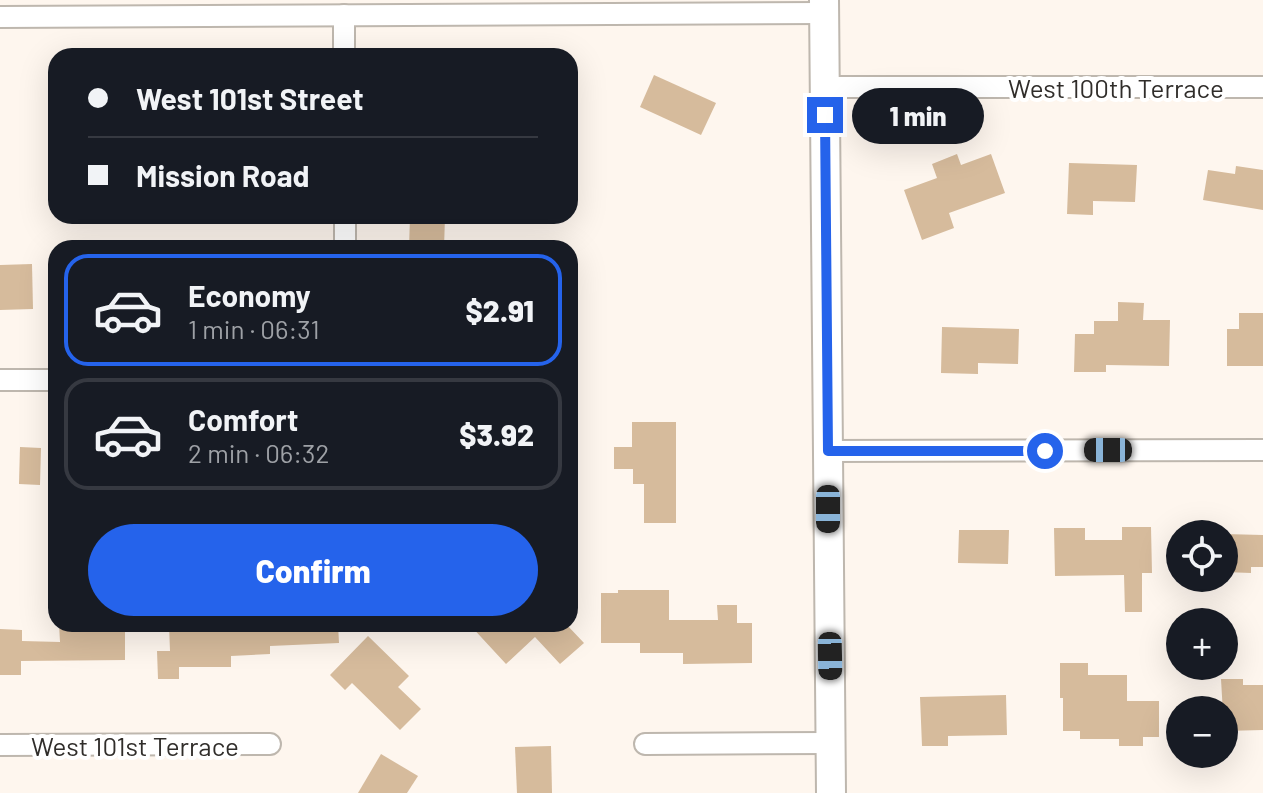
<!DOCTYPE html>
<meta charset="utf-8">
<style>
body{margin:0;font-family:Barlow,sans-serif;background:#20242c;color:#f1f3f6;height:100vh;display:flex;flex-direction:column;font-size:30px;white-space:nowrap}
*{box-sizing:border-box;margin:0}
p{font-size:26px;color:#9ea1a6}
.icon{flex:none;width:44px;height:44px;fill:none;stroke:currentColor;stroke-width:2;stroke-linecap:round;stroke-linejoin:round}
.map{position:relative;flex:1;overflow:hidden}
.drawer{position:absolute;left:48px;top:240px;width:530px;height:392px;display:flex;flex-direction:column;background:#171b24;border-radius:24px;box-shadow:0 8px 32px #0002}
.drawer>*{flex:none}
.guide{position:absolute;left:48px;top:48px;width:530px;height:176px;border-radius:24px;box-shadow:0 8px 32px #0002;display:grid;align-content:center;height:176px;padding:0 40px;background:#171b24}
.controls{position:absolute;left:1166px;top:520px;display:grid;gap:16px}
.controls a{display:grid;place-items:center;width:72px;height:72px;border-radius:50%;background:#171b24;box-shadow:0 8px 32px #0002;font-size:40px}
.end{position:absolute;width:36px;height:36px;margin:-18px;border:10px solid #2563eb;background:#fff;box-shadow:0 0 0 4px #fff}
.from{border-radius:50%}
.bubble{position:absolute;height:56px;border-radius:28px;background:#171b24;box-shadow:0 8px 32px #0002;font-size:26px;font-weight:800;line-height:56px;text-align:center}
.car{position:absolute;width:24px;height:48px;margin:-24px -12px;border-radius:10px;box-shadow:0 0 6px 2px #0007;background:linear-gradient(#222 24%,#8ab4d8 0 40%,#222 0 76%,#8ab4d8 0 86%,#222 0)}
.guide b{display:flex;align-items:center;gap:28px;height:76px;font-size:30px}
.guide b+b{border-top:2px solid #363941}
.guide i{width:20px;height:20px;background:#f1f3f6}
ul{padding:14px 0 0;list-style:none}
li{display:flex;align-items:center;gap:24px;height:112px;margin:0 16px 12px;padding:0 24px;border:4px solid #363941;border-radius:24px}
li div{flex:1}
li b{display:block;font-size:30px}
li em{font-style:normal;font-weight:800}
li.current{border-color:#2563eb}
li>.icon{width:72px;height:72px;stroke-width:1.5}
.primary-button{display:flex;gap:16px;margin-top:auto;padding:16px 40px}
.primary-button a{flex:1;height:92px;border-radius:48px;background:#2563eb;color:#fff;font-size:32px;font-weight:800;line-height:92px;text-align:center}
.map>svg:first-child{display:block}
</style>
<div class="map">
<svg width="1263" height="793" viewBox="0 0 1263 793">
<rect width="100%" height="100%" fill="#fef6ee"/>
<g fill="#d6bb9c">
<path d="M 654,75 L 716,103 L 701,135 L 640,107 Z"/>
<path d="M 957,154 L 961,165 L 991,154 L 1005,193 L 949,213 L 954,228 L 922,240 L 904,190 L 937,178 L 932,164 Z"/>
<path d="M 1069,163 L 1137,165 L 1135,202 L 1093,201 L 1093,215 L 1067,214 Z"/>
<path d="M 1236,166 L 1263,170 L 1263,210 L 1203,200 L 1208,170 L 1235,174 Z"/>
<path d="M 410,216 L 445,216 L 444,248 L 409,248 Z"/>
<path d="M 32,264 L 33,309 L 0,310 L 0,265 Z"/>
<path d="M 1118,302 L 1144,303 L 1143,320 L 1170,320 L 1169,366 L 1106,365 L 1106,372 L 1074,372 L 1075,334 L 1094,334 L 1094,321 L 1118,321 Z"/>
<path d="M 1239,313 L 1263,313 L 1263,366 L 1227,366 L 1227,329 L 1239,329 Z"/>
<path d="M 942,327 L 1019,329 L 1018,364 L 978,363 L 978,374 L 941,373 Z"/>
<path d="M 632,422 L 676,422 L 676,523 L 644,523 L 644,484 L 633,484 L 633,469 L 614,469 L 614,447 L 632,447 Z"/>
<path d="M 20,447 L 41,448 L 40,485 L 19,484 Z"/>
<path d="M 1122,527 L 1151,527 L 1152,573 L 1142,573 L 1142,612 L 1125,612 L 1124,575 L 1055,576 L 1054,528 L 1085,528 L 1085,540 L 1122,540 Z"/>
<path d="M 959,530 L 1009,530 L 1008,564 L 958,563 Z"/>
<path d="M 1224,534 L 1263,535 L 1263,567 L 1251,567 L 1251,573 L 1224,572 Z"/>
<path d="M 618,590 L 669,590 L 669,620 L 718,620 L 717,605 L 737,605 L 737,623 L 752,623 L 752,663 L 683,664 L 683,653 L 640,653 L 640,643 L 601,643 L 601,593 L 618,593 Z"/>
<path d="M 59,624 L 125,624 L 125,660 L 21,661 L 21,675 L 0,675 L 0,629 L 22,630 L 22,641 L 60,642 Z"/>
<path d="M 338,624 L 339,643 L 270,646 L 270,654 L 231,656 L 231,667 L 179,667 L 179,679 L 158,679 L 157,651 L 170,651 L 169,625 Z"/>
<path d="M 469,624 L 566,624 L 584,643 L 560,664 L 535,637 L 506,664 Z"/>
<path d="M 368,636 L 409,676 L 398,687 L 421,709 L 400,730 L 352,683 L 345,690 L 330,675 Z"/>
<path d="M 1060,663 L 1088,663 L 1088,675 L 1127,675 L 1127,701 L 1159,701 L 1159,737 L 1143,737 L 1143,746 L 1119,746 L 1119,739 L 1080,739 L 1080,731 L 1063,731 L 1063,698 L 1060,698 Z"/>
<path d="M 1221,679 L 1243,679 L 1243,685 L 1263,685 L 1263,730 L 1224,731 Z"/>
<path d="M 1006,695 L 1007,735 L 948,736 L 948,746 L 922,746 L 920,697 Z"/>
<path d="M 551,746 L 552,793 L 517,793 L 515,747 Z"/>
<path d="M 381,754 L 418,776 L 407,793 L 358,793 Z"/>
</g>
<g fill="none" stroke-linecap="round" stroke-linejoin="round">
<g stroke="#beb7ae" stroke-width="24">
<g id="minor">
<path d="M 344,15 L 344,56"/>
<path d="M 0,17 L 824,13"/>
<path d="M 824,87 L 1263,87"/>
<path d="M 345,216 L 345,248"/>
<path d="M 0,380 L 56,380"/>
<path d="M 828,451 L 1263,450"/>
<path d="M 645,744 L 830,743"/>
<path d="M 0,745 L 270,744"/>
</g>
</g>
<g stroke="#beb7ae" stroke-width="32">
<path id="secondary" d="M 824,0 L 831,793"/>
</g>
<use href="#minor" stroke="#fff" stroke-width="20"/>
<use href="#secondary" stroke="#fff" stroke-width="28"/>
</g>
<g fill="none" stroke-linecap="round" stroke-linejoin="round">
<path stroke="#2563eb" stroke-width="10" d="M 825,115 L 828,451 L 1045,451"/>
</g>
<g text-anchor="middle" dominant-baseline="central" stroke-width="8" stroke-linejoin="round" paint-order="stroke">
<g font-size="26" fill="#302d2a" stroke="#fff">
<text x="1116" y="87">West 100th Terrace</text>
<text x="135" y="745">West 101st Terrace</text>
</g>
</g>
</svg>
<div class="controls">
<a><svg class="icon" aria-label="locate" viewBox="0 0 24 24"><circle cx="12" cy="12" r="6"/><path d="M12 2v4M12 18v4M2 12h4M18 12h4"/></svg></a>
<a>+</a>
<a>−</a>
</div>
<i class="end from" style="left:1045px;top:451px"></i>
<i class="end" style="left:825px;top:115px"></i>
<div class="bubble" style="left:852px;top:88px;width:132px">1 min</div>
<i class="car" style="left:1108px;top:450px;rotate:270deg"></i>
<i class="car" style="left:828px;top:509px;rotate:180deg"></i>
<i class="car" style="left:830px;top:656px;rotate:179deg"></i>
<div class="guide">
<b><i class="from"></i>West 101st Street</b>
<b><i></i>Mission Road</b>
</div>
<section class="drawer">
<ul>
<li class="current"><svg class="icon" aria-label="car" viewBox="0 0 24 24"><path d="M5 17H2v-5l4-1 3-4h7l3 4 3 1v5h-3M9 17h6M6 11h13"/><circle cx="7" cy="17" r="2"/><circle cx="17" cy="17" r="2"/></svg><div><b>Economy</b><p>1 min · 06:31</p></div><em>$2.91</em></li>
<li><svg class="icon" aria-label="car" viewBox="0 0 24 24"><path d="M5 17H2v-5l4-1 3-4h7l3 4 3 1v5h-3M9 17h6M6 11h13"/><circle cx="7" cy="17" r="2"/><circle cx="17" cy="17" r="2"/></svg><div><b>Comfort</b><p>2 min · 06:32</p></div><em>$3.92</em></li>
</ul>
<div class="primary-button"><a>Confirm</a></div>
</section>
</div>
